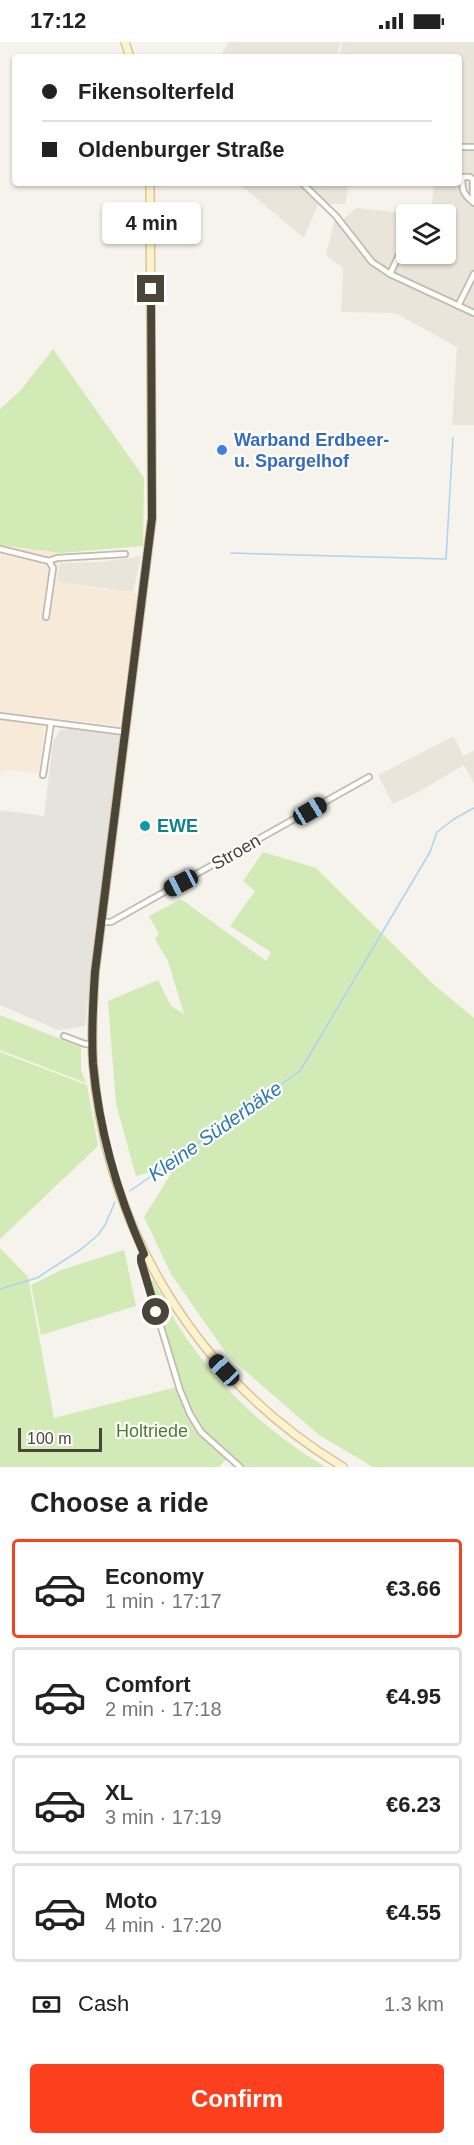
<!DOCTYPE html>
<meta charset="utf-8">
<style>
body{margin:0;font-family:Arial,sans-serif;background:#f6f6f6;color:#222;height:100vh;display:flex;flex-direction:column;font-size:22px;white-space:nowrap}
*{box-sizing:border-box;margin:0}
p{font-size:20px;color:#767676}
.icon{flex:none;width:33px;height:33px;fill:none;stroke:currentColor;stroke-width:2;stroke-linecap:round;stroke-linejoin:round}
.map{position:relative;height:1425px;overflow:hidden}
.drawer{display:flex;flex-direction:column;background:#fff;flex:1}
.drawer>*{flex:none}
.banner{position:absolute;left:12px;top:12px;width:450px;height:132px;border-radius:6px;box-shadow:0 2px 4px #0004;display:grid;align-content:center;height:132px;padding:0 30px;background:#fff}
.fabs{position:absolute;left:396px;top:162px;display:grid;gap:12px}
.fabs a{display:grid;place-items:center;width:60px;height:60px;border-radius:6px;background:#fff;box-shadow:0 2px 4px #0004;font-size:30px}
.scale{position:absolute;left:18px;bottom:15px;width:84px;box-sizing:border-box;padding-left:6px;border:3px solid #4b4439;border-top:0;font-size:16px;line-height:21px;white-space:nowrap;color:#4b4439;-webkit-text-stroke:4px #fff;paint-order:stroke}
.end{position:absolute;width:27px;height:27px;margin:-14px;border:8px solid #4b4439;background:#fff;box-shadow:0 0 0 3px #fff}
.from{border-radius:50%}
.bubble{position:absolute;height:42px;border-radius:6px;background:#fff;box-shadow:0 2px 4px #0004;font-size:20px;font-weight:600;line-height:42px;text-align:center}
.car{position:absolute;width:18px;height:36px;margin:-18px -9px;border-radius:8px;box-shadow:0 0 4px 2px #0007;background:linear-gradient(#222 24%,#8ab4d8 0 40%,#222 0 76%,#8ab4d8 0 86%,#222 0)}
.banner b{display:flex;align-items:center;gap:21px;height:57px;font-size:22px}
.banner b+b{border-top:2px solid #e0e0e0}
.banner i{width:15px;height:15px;background:#222}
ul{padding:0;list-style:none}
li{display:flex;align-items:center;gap:18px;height:99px;margin:0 12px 9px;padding:0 18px;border:3px solid #e0e0e0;border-radius:6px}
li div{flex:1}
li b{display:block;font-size:22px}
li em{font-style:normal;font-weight:600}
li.current{border-color:#fc3f1d}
li>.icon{width:54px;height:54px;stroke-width:1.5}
h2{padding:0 30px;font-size:27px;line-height:72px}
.pay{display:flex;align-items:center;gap:15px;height:66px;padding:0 30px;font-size:22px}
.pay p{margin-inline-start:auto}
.primary-button{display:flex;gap:12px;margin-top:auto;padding:12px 30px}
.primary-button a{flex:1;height:69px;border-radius:6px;background:#fc3f1d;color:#fff;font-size:24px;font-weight:600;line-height:69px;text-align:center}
.status{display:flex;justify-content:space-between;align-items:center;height:42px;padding:0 30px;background:#fff;direction:ltr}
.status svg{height:16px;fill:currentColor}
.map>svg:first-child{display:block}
</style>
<div class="status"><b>17:12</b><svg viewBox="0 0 49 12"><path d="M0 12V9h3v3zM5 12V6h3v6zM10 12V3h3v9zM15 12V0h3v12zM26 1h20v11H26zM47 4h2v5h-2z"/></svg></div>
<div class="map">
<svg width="474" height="1425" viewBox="0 0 474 1425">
<rect width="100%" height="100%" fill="#f6f3ec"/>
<g fill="#eae5da">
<path d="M 229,0 L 340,0 L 337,15 L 220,15 Z"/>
<path d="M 342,0 L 474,0 L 474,383 L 452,383 L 457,305 L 395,271 L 341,270 L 343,226 L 326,213 L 335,176 L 339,181 L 356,166 L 411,172 L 406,172 L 406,212 L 446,212 L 446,172 L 431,172 L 434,141 L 459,141 L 459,15 L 339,14 Z"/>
<path d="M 238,141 L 349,141 L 345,162 L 318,162 L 304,196 Z"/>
<path d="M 141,514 L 133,550 L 57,540 L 60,521 L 101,520 Z"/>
<path d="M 454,694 L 463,714 L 474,709 L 474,742 L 464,723 L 420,749 L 393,762 L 378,733 Z"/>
</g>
<path fill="#f7ead8" d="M 0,503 L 61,511 L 57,540 L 108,548 L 109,546 L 138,552 L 119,684 L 46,675 L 39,731 L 7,728 L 2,729 L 0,732 Z"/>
<path fill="#e6e2dd" d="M 72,687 L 120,693 L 85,984 L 58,988 L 0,963 L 0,768 L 44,774 L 53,700 L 60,688 Z"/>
<g fill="#d2eab5">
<path d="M 53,307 L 144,436 L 143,504 L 61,511 L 0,503 L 0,367 L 21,348 Z"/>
<path d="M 263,810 L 316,826 L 432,941 L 474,976 L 474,1425 L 373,1425 L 319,1393 L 228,1314 L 171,1232 L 144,1175 L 176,1124 L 136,1134 L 116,1062 L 108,959 L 158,938 L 171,964 L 184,972 L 168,919 L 155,897 L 159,892 L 149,874 L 181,857 L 266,919 L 271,910 L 230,884 L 255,849 L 243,839 Z"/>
<path d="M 0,973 L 81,1005 L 81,1028 L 86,1041 L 0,1008 Z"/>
<path d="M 0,1010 L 87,1043 L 98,1104 L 0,1197 Z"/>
<path d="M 0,1206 L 28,1235 L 54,1376 L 177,1345 L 187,1370 L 197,1388 L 227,1417 L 219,1425 L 0,1425 Z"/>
<path d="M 124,1208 L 136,1264 L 41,1293 L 31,1243 L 61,1228 Z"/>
<path d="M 153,1238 C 164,1257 173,1277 185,1294 C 221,1347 271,1393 326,1425 L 242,1425 L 201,1387 L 191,1369 L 181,1344 L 150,1241 Z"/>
</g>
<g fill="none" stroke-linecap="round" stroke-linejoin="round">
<g stroke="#a9d4f2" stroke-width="1.5">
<path d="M 231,511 L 446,517 L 453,396"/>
<path d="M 130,1149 L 300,1029 L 430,810 L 437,790 L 454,777 L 474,766"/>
<path d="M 0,1247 L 37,1236 L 80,1208 L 98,1193 L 105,1183 L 115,1160"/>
</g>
<g stroke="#c2bbae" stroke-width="8">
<g id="street">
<path d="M 459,105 L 474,105"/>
<path d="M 302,141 L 336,174 L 372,220 L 390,232 L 474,271"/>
<path d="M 473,160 L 473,138 L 470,135 L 462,135 C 462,148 463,152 473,160 L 474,161"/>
<path d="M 390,232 L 406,198"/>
<path d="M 458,264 L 474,232"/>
<path d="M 0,507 L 49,519 L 53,526 L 46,575"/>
<path d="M 49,519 L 57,516 L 125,512"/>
<path d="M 0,674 L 125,690"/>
<path d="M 43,733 L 51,681"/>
<path d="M 101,880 L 111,880 L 369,735"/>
<path d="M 64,994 L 85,1002 L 93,1002"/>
<path d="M 144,1212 L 141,1215 L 141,1219 L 180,1348 L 190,1372 L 201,1390 L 240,1425"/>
</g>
</g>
<g stroke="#d6c79b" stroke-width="10">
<g id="secondary">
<path d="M 125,0 L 130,15"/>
<path d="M 150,141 L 152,476 L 95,930 C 93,960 91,990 93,1021 C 106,1190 199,1338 343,1425"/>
</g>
</g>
<use href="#street" stroke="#fff" stroke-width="4.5"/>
<use href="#secondary" stroke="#fff3cd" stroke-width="7"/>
</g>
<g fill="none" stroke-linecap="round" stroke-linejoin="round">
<path stroke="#4b4439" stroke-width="8" d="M 151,247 L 152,476 L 95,930 C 93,960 91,991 93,1022 C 99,1088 117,1151 144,1212 L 141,1215 L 141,1219 L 156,1270"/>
</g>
<circle fill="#3f7fe0" stroke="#fff" stroke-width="2" cx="222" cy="408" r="6"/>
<circle fill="#0f9aa8" stroke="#fff" stroke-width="2" cx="145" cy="784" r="6"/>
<g text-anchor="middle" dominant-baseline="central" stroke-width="4.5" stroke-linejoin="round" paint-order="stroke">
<g font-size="18" font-weight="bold" fill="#366cbe" stroke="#fff" text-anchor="start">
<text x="234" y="398">Warband Erdbeer-<tspan x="234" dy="21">u. Spargelhof</tspan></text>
</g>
<g font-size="18" font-weight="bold" fill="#0d838f" stroke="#fff" text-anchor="start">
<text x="157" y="784">EWE</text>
</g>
<g font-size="18" fill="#4b4439" stroke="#fff">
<text transform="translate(236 810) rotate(-30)">Stroen</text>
</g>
<g font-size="18" fill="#4a7f2a" stroke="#fff">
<text x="152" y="1389">Holtriede</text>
</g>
<g font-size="20" font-style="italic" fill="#2e7ab2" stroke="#fff">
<text transform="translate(215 1089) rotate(-35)">Kleine Süderbäke</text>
</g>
</g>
</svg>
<div class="fabs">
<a><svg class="icon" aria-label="layers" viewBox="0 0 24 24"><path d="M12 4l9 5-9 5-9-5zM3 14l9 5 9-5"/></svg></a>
</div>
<div class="scale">100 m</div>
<i class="end from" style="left:156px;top:1270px"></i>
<i class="end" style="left:151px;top:247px"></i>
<div class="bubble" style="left:102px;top:160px;width:99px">4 min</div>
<i class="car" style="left:310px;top:769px;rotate:59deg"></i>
<i class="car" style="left:181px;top:841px;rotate:242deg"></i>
<i class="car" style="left:224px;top:1328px;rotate:317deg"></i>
<div class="banner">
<b><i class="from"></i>Fikensolterfeld</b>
<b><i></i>Oldenburger Straße</b>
</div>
</div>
<section class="drawer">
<h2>Choose a ride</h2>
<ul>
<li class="current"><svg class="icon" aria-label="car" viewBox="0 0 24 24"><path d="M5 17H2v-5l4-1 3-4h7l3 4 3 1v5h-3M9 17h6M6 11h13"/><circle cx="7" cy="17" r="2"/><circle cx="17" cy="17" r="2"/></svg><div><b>Economy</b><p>1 min · 17:17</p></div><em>€3.66</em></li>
<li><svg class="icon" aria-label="car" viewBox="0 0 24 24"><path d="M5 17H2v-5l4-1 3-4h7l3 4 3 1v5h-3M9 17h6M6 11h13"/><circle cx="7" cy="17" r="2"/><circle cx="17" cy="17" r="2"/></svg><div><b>Comfort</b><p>2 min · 17:18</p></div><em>€4.95</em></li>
<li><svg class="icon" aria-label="car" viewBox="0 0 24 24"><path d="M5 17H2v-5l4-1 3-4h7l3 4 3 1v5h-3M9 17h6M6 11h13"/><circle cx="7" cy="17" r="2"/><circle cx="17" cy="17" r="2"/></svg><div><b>XL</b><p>3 min · 17:19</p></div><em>€6.23</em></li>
<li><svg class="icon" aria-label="car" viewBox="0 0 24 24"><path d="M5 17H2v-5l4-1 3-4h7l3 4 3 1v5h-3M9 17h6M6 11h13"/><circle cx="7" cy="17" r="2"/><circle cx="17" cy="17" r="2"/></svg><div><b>Moto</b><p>4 min · 17:20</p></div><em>€4.55</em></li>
</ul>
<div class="pay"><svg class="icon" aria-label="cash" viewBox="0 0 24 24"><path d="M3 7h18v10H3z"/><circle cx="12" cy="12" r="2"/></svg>Cash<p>1.3 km</p></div>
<div class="primary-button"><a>Confirm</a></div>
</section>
